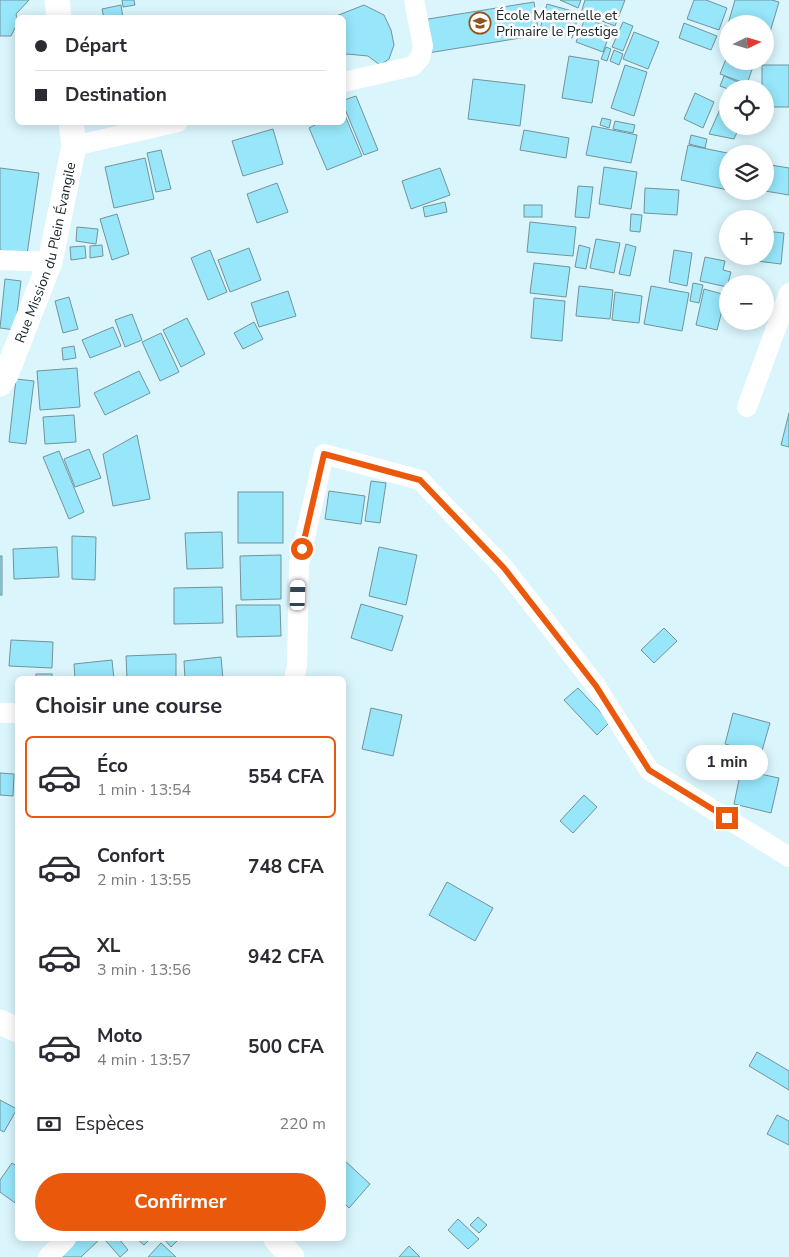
<!DOCTYPE html>
<html lang="fr">
<meta charset="utf-8">
<style>
body{margin:0;font-family:"Nunito Sans",sans-serif;background:#f2f2f3;color:#2b2b33;height:100vh;display:flex;flex-direction:column;font-size:19px;white-space:nowrap}
*{box-sizing:border-box;margin:0}
p{font-size:16px;color:#7c7c81}
.icon{flex:none;width:28px;height:28px;fill:none;stroke:currentColor;stroke-width:2;stroke-linecap:round;stroke-linejoin:round}
.map{position:relative;flex:1;overflow:hidden}
.sheet{position:absolute;left:15px;top:676px;width:331px;height:565px;display:flex;flex-direction:column;background:#fff;border-radius:8px;box-shadow:0 2px 12px #0003}
.sheet>*{flex:none}
.hud{position:absolute;left:15px;top:15px;width:331px;height:110px;border-radius:8px;box-shadow:0 2px 12px #0003;display:grid;align-content:center;height:110px;padding:0 20px;background:#fff}
.needle{width:32px;rotate:85deg}
.buttons{position:absolute;left:719px;top:15px;display:grid;gap:10px}
.buttons a{display:grid;place-items:center;width:55px;height:55px;border-radius:50%;background:#fff;box-shadow:0 2px 12px #0003;font-size:25px}
.end{position:absolute;width:22px;height:22px;margin:-11px;border:6px solid #ea580c;background:#fff;box-shadow:0 0 0 2px #fff}
.from{border-radius:50%}
.bubble{position:absolute;height:35px;border-radius:18px;background:#fff;box-shadow:0 2px 12px #0003;font-size:16px;font-weight:700;line-height:35px;text-align:center}
.car{position:absolute;width:15px;height:30px;margin:-15px -8px;border-radius:6px;box-shadow:0 0 4px 1px #0007;background:linear-gradient(#fff 24%,#345 0 40%,#fff 0 76%,#345 0 86%,#fff 0)}
.hud b{display:flex;align-items:center;gap:18px;height:48px;font-size:19px}
.hud b+b{border-top:1px solid #e1e1e2}
.hud i{width:12px;height:12px;background:#2b2b33}
ul{padding:0;list-style:none}
li{display:flex;align-items:center;gap:15px;height:82px;margin:0 10px 8px;padding:0 10px;border:2px solid transparent;border-radius:8px}
li div{flex:1}
li b{display:block;font-size:19px}
li em{font-style:normal;font-weight:700}
li.current{border-color:#ea580c}
li>.icon{width:45px;height:45px;stroke-width:1.5}
h2{padding:0 20px;font-size:22px;line-height:60px}
.pay{display:flex;align-items:center;gap:12px;height:55px;padding:0 20px;font-size:19px}
.pay p{margin-inline-start:auto}
.cta{display:flex;gap:10px;margin-top:auto;padding:10px 20px}
.cta a{flex:1;height:58px;border-radius:30px;background:#ea580c;color:#fff;font-size:20px;font-weight:700;line-height:58px;text-align:center}
.map>svg:first-child{display:block}
</style>
<div class="map">
<svg width="789" height="1257" viewBox="0 0 789 1257">
<rect width="100%" height="100%" fill="#daf5fc"/>
<g fill="#97e6fa" stroke="#73939b">
<path d="M 0,0 L 29,0 L 16,14 L 18,22 L 11,36 L 0,36 Z"/>
<path d="M 122,0 L 134,0 L 135,5 L 123,7 Z"/>
<path d="M 560,0 L 581,0 L 578,8 Z"/>
<path d="M 585,0 L 625,0 L 615,26 L 581,13 Z"/>
<path d="M 694,0 L 706,0 L 727,8 L 719,30 L 687,19 Z"/>
<path d="M 735,0 L 772,0 L 779,2 L 767,42 L 765,41 L 765,24 L 728,24 Z"/>
<path d="M 534,2 L 539,35 L 428,53 L 422,20 Z"/>
<path d="M 547,4 L 579,13 L 572,38 L 540,29 Z"/>
<path d="M 121,5 L 123,18 L 104,18 L 102,9 Z"/>
<path d="M 364,5 L 384,15 L 391,30 L 394,45 L 389,59 L 380,65 L 368,56 L 347,54 L 344,56 L 344,18 L 331,18 Z"/>
<path d="M 585,18 L 612,28 L 603,52 L 576,42 Z"/>
<path d="M 623,22 L 633,26 L 623,51 L 612,47 Z"/>
<path d="M 684,23 L 717,36 L 711,50 L 679,38 Z"/>
<path d="M 634,32 L 659,42 L 648,69 L 623,59 Z"/>
<path d="M 606,47 L 611,49 L 607,61 L 601,59 Z"/>
<path d="M 614,50 L 623,54 L 619,65 L 610,61 Z"/>
<path d="M 728,54 L 728,61 L 755,61 L 747,84 L 720,74 Z"/>
<path d="M 569,56 L 599,61 L 592,103 L 562,98 Z"/>
<path d="M 625,65 L 647,72 L 634,116 L 611,108 Z"/>
<path d="M 762,65 L 789,65 L 789,107 L 765,107 L 765,89 L 762,89 Z"/>
<path d="M 724,76 L 745,85 L 744,89 L 728,89 L 720,86 Z"/>
<path d="M 473,79 L 525,85 L 520,126 L 468,119 Z"/>
<path d="M 695,93 L 714,102 L 703,128 L 684,119 Z"/>
<path d="M 356,96 L 378,150 L 364,155 L 345,109 L 344,110 L 344,100 Z"/>
<path d="M 726,96 L 728,96 L 728,126 L 740,126 L 734,139 L 709,134 Z"/>
<path d="M 344,113 L 362,156 L 327,170 L 309,128 L 321,122 L 344,122 Z"/>
<path d="M 602,118 L 611,120 L 609,128 L 600,125 Z"/>
<path d="M 615,121 L 635,125 L 633,133 L 613,129 Z"/>
<path d="M 592,126 L 637,135 L 631,163 L 586,155 Z"/>
<path d="M 273,129 L 283,164 L 243,176 L 232,141 Z"/>
<path d="M 524,130 L 569,138 L 566,158 L 520,150 Z"/>
<path d="M 691,135 L 707,139 L 705,148 L 689,144 Z"/>
<path d="M 688,145 L 732,154 L 728,154 L 728,190 L 681,180 Z"/>
<path d="M 161,150 L 171,189 L 156,192 L 147,153 Z"/>
<path d="M 145,158 L 154,199 L 114,208 L 105,167 Z"/>
<path d="M 765,164 L 789,168 L 789,195 L 765,191 Z"/>
<path d="M 604,167 L 637,172 L 631,209 L 599,204 Z"/>
<path d="M 0,168 L 39,173 L 27,254 L 0,250 Z"/>
<path d="M 440,168 L 450,195 L 411,209 L 402,181 Z"/>
<path d="M 277,183 L 288,212 L 257,223 L 247,194 Z"/>
<path d="M 578,186 L 593,187 L 589,218 L 575,217 Z"/>
<path d="M 645,188 L 679,190 L 677,215 L 644,213 Z"/>
<path d="M 445,202 L 447,212 L 425,217 L 423,207 Z"/>
<rect x="524" y="205" width="18" height="12"/>
<path d="M 117,214 L 129,254 L 112,260 L 100,219 Z"/>
<path d="M 631,214 L 642,215 L 640,232 L 630,231 Z"/>
<path d="M 530,222 L 576,227 L 573,256 L 527,252 Z"/>
<path d="M 77,227 L 98,229 L 96,244 L 76,241 Z"/>
<path d="M 765,231 L 784,233 L 781,264 L 732,258 L 732,256 L 765,256 Z"/>
<path d="M 596,239 L 620,243 L 614,273 L 590,268 Z"/>
<path d="M 626,244 L 636,247 L 630,276 L 619,274 Z"/>
<path d="M 102,245 L 103,256 L 90,258 L 90,246 Z"/>
<path d="M 579,245 L 590,248 L 586,269 L 575,267 Z"/>
<path d="M 85,246 L 86,258 L 71,260 L 70,247 Z"/>
<path d="M 249,248 L 261,280 L 230,292 L 218,260 Z"/>
<path d="M 210,250 L 227,292 L 208,300 L 191,258 Z"/>
<path d="M 674,250 L 692,253 L 687,286 L 669,282 Z"/>
<path d="M 705,257 L 725,261 L 723,270 L 731,272 L 727,287 L 700,281 Z"/>
<path d="M 534,263 L 570,267 L 566,297 L 530,293 Z"/>
<path d="M 5,279 L 21,281 L 15,330 L 0,328 Z"/>
<path d="M 693,283 L 703,285 L 699,303 L 690,301 Z"/>
<path d="M 579,286 L 613,290 L 610,319 L 576,316 Z"/>
<path d="M 651,286 L 689,293 L 682,331 L 644,324 Z"/>
<path d="M 704,289 L 726,295 L 717,330 L 696,325 Z"/>
<path d="M 288,291 L 296,316 L 259,327 L 251,303 Z"/>
<path d="M 615,292 L 642,296 L 639,323 L 612,320 Z"/>
<path d="M 69,297 L 78,329 L 63,333 L 55,301 Z"/>
<path d="M 534,298 L 565,301 L 562,341 L 531,338 Z"/>
<path d="M 132,314 L 142,340 L 125,347 L 115,320 Z"/>
<path d="M 187,318 L 205,354 L 181,367 L 163,330 Z"/>
<path d="M 254,322 L 263,339 L 243,349 L 234,333 Z"/>
<path d="M 113,327 L 121,346 L 90,358 L 82,340 Z"/>
<path d="M 161,333 L 179,372 L 160,381 L 142,342 Z"/>
<path d="M 74,346 L 76,358 L 63,360 L 62,348 Z"/>
<path d="M 77,368 L 80,407 L 40,410 L 37,371 Z"/>
<path d="M 139,371 L 150,393 L 105,415 L 94,393 Z"/>
<path d="M 16,379 L 34,381 L 26,444 L 9,442 Z"/>
<path d="M 789,413 L 789,447 L 781,445 Z"/>
<path d="M 74,415 L 76,442 L 45,444 L 43,417 Z"/>
<path d="M 137,435 L 150,499 L 113,506 L 103,454 Z"/>
<path d="M 89,449 L 101,478 L 75,487 L 64,459 Z"/>
<path d="M 59,451 L 84,512 L 69,519 L 43,457 Z"/>
<path d="M 371,481 L 386,483 L 380,523 L 365,521 Z"/>
<path d="M 329,491 L 365,496 L 361,524 L 325,519 Z"/>
<rect x="238" y="492" width="45" height="51"/>
<path d="M 222,532 L 223,568 L 187,569 L 185,533 Z"/>
<path d="M 72,536 L 96,537 L 95,580 L 72,579 Z"/>
<path d="M 57,547 L 59,577 L 14,579 L 13,549 Z"/>
<path d="M 379,547 L 417,555 L 406,605 L 369,596 Z"/>
<path d="M 281,555 L 281,599 L 241,600 L 240,556 Z"/>
<rect x="0" y="556" width="2" height="39"/>
<path d="M 222,587 L 223,623 L 174,624 L 174,588 Z"/>
<path d="M 361,604 L 403,616 L 392,651 L 351,638 Z"/>
<path d="M 236,605 L 280,605 L 281,636 L 237,637 Z"/>
<path d="M 664,628 L 677,641 L 654,663 L 641,650 Z"/>
<path d="M 11,640 L 53,642 L 52,668 L 9,666 Z"/>
<path d="M 176,654 L 176,679 L 127,679 L 126,656 Z"/>
<path d="M 221,657 L 223,679 L 185,679 L 184,661 Z"/>
<path d="M 112,660 L 114,679 L 75,679 L 74,664 Z"/>
<rect x="36" y="674" width="16" height="5"/>
<path d="M 578,688 L 610,722 L 597,735 L 564,700 Z"/>
<path d="M 371,708 L 402,715 L 393,756 L 362,749 Z"/>
<path d="M 733,713 L 770,723 L 761,754 L 725,744 Z"/>
<path d="M 741,770 L 779,778 L 771,813 L 734,804 Z"/>
<path d="M 0,773 L 14,774 L 13,796 L 0,795 Z"/>
<path d="M 584,795 L 597,807 L 573,833 L 560,821 Z"/>
<path d="M 447,882 L 493,908 L 475,941 L 429,915 Z"/>
<path d="M 757,1052 L 789,1071 L 789,1090 L 749,1066 Z"/>
<path d="M 0,1100 L 17,1109 L 4,1132 L 0,1130 Z"/>
<path d="M 777,1115 L 789,1121 L 789,1145 L 767,1134 Z"/>
<path d="M 344,1160 L 370,1184 L 349,1208 L 344,1203 Z"/>
<path d="M 12,1163 L 18,1167 L 18,1205 L 0,1192 L 0,1180 Z"/>
<path d="M 478,1217 L 487,1225 L 479,1233 L 470,1225 Z"/>
<path d="M 458,1219 L 479,1239 L 468,1249 L 448,1230 Z"/>
<path d="M 74,1239 L 100,1239 L 81,1257 L 56,1257 Z"/>
<path d="M 109,1239 L 119,1239 L 128,1250 L 120,1257 L 106,1241 Z"/>
<path d="M 137,1239 L 150,1239 L 144,1245 Z"/>
<path d="M 164,1239 L 179,1239 L 171,1247 Z"/>
<path d="M 161,1243 L 176,1257 L 148,1257 Z"/>
<path d="M 409,1246 L 420,1257 L 399,1257 Z"/>
</g>
<g fill="none" stroke-linecap="round" stroke-linejoin="round">
<g stroke="#fff" stroke-width="20">
<path d="M 344,82 L 413,66 L 420,58 L 423,46 L 414,0"/>
<path d="M 74,146 L 178,122"/>
<path d="M 0,260 L 50,262"/>
<path d="M 747,407 L 789,293"/>
<path d="M 294,679 L 297,666 L 299,564 L 324,454 L 420,480 L 504,568 L 596,686 L 649,770 L 789,857"/>
<path d="M 0,713 L 18,713"/>
<path d="M 48,1257 L 66,1239"/>
</g>
<g stroke="#fff" stroke-width="25">
<path d="M 57,0 L 59,18"/>
<path id="s1" d="M 0,384 L 6,375 L 50,262 L 74,146 L 71,122"/>
<path d="M 0,1022 L 18,1030"/>
<path d="M 276,1239 L 292,1257"/>
</g>
</g>
<g fill="none" stroke-linecap="round" stroke-linejoin="round">
<path stroke="#ea580c" stroke-width="6" d="M 302,549 L 324,454 L 420,480 L 504,568 L 596,686 L 649,770 L 727,818"/>
</g>
<defs>
<g id="school-ring" transform="scale(1.125)"><circle r="9.5" fill="#fdfdfd" stroke="#915318" stroke-width="1.5"/><path d="M0-5L7-2L0 1L-7-2ZM-4 1L0 2.5L4 1V4Q0 6-4 4Z" fill="#915318"/></g>
</defs>
<g fill-rule="evenodd">
<use href="#school-ring" x="480" y="23"/>
</g>
<g text-anchor="middle" dominant-baseline="central" stroke-width="5" stroke-linejoin="round" paint-order="stroke">
<g font-size="14" fill="#162326" stroke="#fdfdfd" text-anchor="start">
<text x="496" y="15">École Maternelle et<tspan x="496" dy="16">Primaire le Prestige</tspan></text>
</g>
<g font-size="14" fill="#162326" stroke="#fdfdfd">
<text stroke="none"><textPath href="#s1" startOffset="140">Rue Mission du Plein Évangile</textPath></text>
</g>
</g>
</svg>
<div class="buttons">
<a><svg class="needle" viewBox="-14 -14 28 28"><path d="M0-13l5 13h-10z" fill="#e53935"/><path d="M0 13l5-13h-10z" fill="#7c7c81"/></svg></a>
<a><svg class="icon" aria-label="locate" viewBox="0 0 24 24"><circle cx="12" cy="12" r="6"/><path d="M12 2v4M12 18v4M2 12h4M18 12h4"/></svg></a>
<a><svg class="icon" aria-label="layers" viewBox="0 0 24 24"><path d="M12 4l9 5-9 5-9-5zM3 14l9 5 9-5"/></svg></a>
<a>+</a>
<a>−</a>
</div>
<i class="end from" style="left:302px;top:549px"></i>
<i class="end" style="left:727px;top:818px"></i>
<div class="bubble" style="left:686px;top:745px;width:82px">1 min</div>
<i class="car" style="left:298px;top:595px;rotate:2deg"></i>
<div class="hud">
<b><i class="from"></i>Départ</b>
<b><i></i>Destination</b>
</div>
<section class="sheet">
<h2>Choisir une course</h2>
<ul>
<li class="current"><svg class="icon" aria-label="car" viewBox="0 0 24 24"><path d="M5 17H2v-5l4-1 3-4h7l3 4 3 1v5h-3M9 17h6M6 11h13"/><circle cx="7" cy="17" r="2"/><circle cx="17" cy="17" r="2"/></svg><div><b>Éco</b><p>1 min · 13:54</p></div><em>554 CFA</em></li>
<li><svg class="icon" aria-label="car" viewBox="0 0 24 24"><path d="M5 17H2v-5l4-1 3-4h7l3 4 3 1v5h-3M9 17h6M6 11h13"/><circle cx="7" cy="17" r="2"/><circle cx="17" cy="17" r="2"/></svg><div><b>Confort</b><p>2 min · 13:55</p></div><em>748 CFA</em></li>
<li><svg class="icon" aria-label="car" viewBox="0 0 24 24"><path d="M5 17H2v-5l4-1 3-4h7l3 4 3 1v5h-3M9 17h6M6 11h13"/><circle cx="7" cy="17" r="2"/><circle cx="17" cy="17" r="2"/></svg><div><b>XL</b><p>3 min · 13:56</p></div><em>942 CFA</em></li>
<li><svg class="icon" aria-label="car" viewBox="0 0 24 24"><path d="M5 17H2v-5l4-1 3-4h7l3 4 3 1v5h-3M9 17h6M6 11h13"/><circle cx="7" cy="17" r="2"/><circle cx="17" cy="17" r="2"/></svg><div><b>Moto</b><p>4 min · 13:57</p></div><em>500 CFA</em></li>
</ul>
<div class="pay"><svg class="icon" aria-label="cash" viewBox="0 0 24 24"><path d="M3 7h18v10H3z"/><circle cx="12" cy="12" r="2"/></svg>Espèces<p>220 m</p></div>
<div class="cta"><a>Confirmer</a></div>
</section>
</div>
